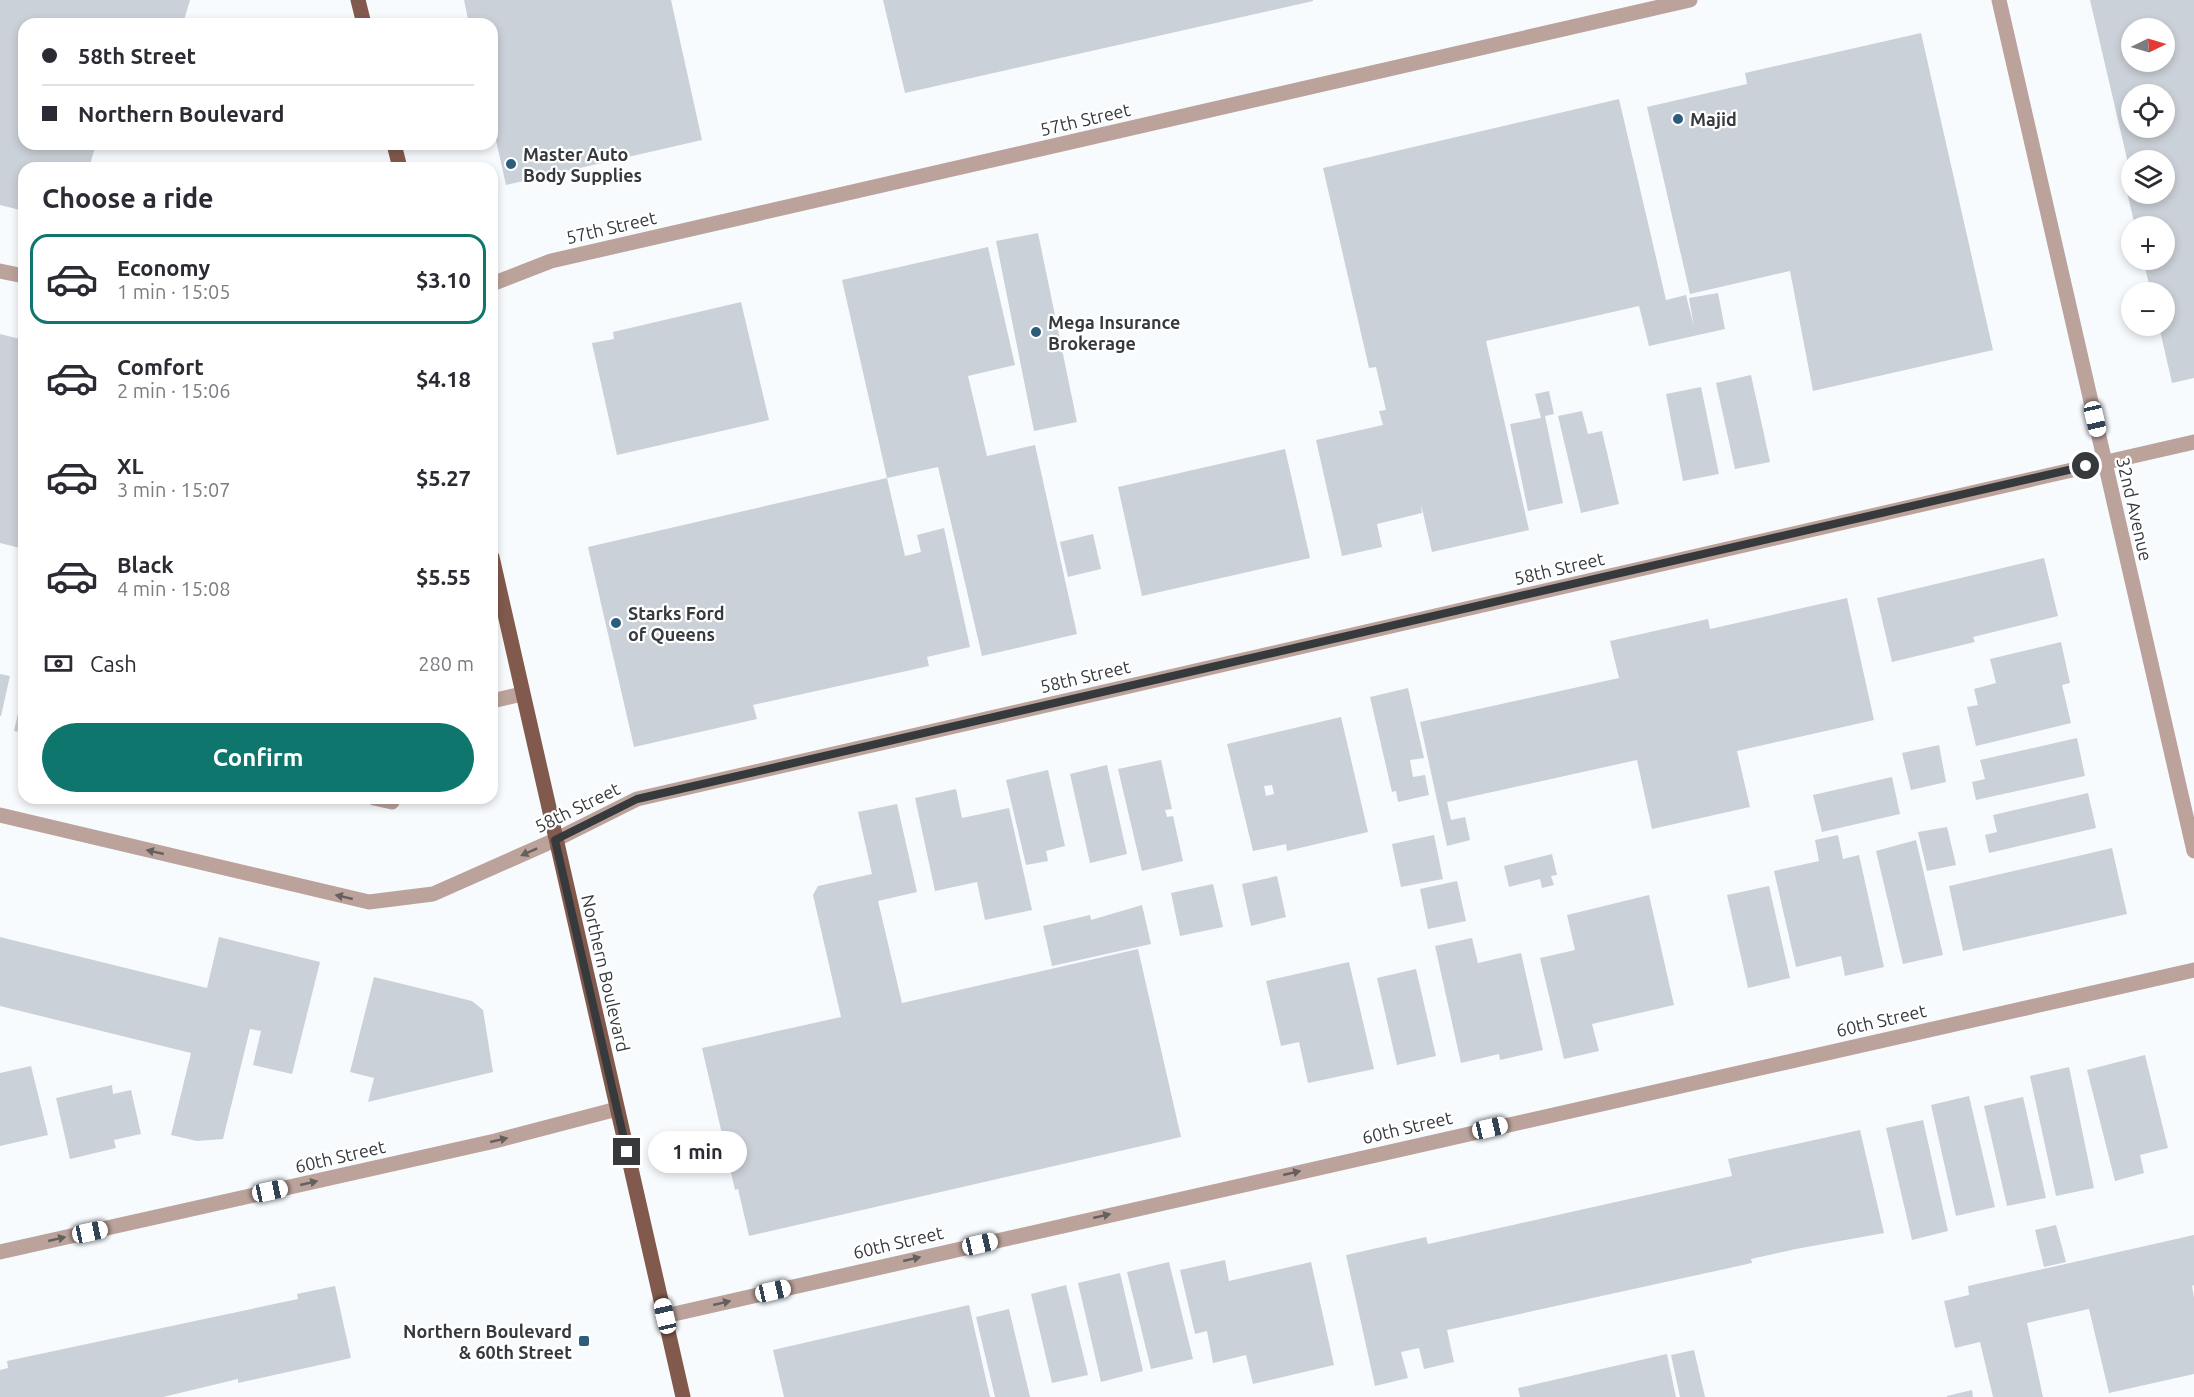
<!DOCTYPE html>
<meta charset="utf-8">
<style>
body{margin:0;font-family:Ubuntu,sans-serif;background:#f7f7f7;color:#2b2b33;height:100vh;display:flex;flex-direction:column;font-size:22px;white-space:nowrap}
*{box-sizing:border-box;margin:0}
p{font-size:20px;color:#7c7c81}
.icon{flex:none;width:33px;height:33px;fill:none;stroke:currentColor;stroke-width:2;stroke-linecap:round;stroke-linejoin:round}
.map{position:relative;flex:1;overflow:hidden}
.sheet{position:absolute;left:18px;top:162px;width:480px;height:642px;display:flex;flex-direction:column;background:#fff;border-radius:18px;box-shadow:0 3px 9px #0003}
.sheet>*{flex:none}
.top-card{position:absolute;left:18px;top:18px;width:480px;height:132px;border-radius:18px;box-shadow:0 3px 9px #0003;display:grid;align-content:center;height:132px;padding:0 24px;background:#fff}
.needle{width:39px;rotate:85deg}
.fabs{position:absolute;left:2121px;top:18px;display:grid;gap:12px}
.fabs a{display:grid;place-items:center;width:54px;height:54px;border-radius:50%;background:#fff;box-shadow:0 3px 9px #0003;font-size:30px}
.end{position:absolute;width:27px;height:27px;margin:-14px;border:8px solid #373a3d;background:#fff;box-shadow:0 0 0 3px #fff}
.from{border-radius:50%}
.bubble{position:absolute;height:42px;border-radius:21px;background:#fff;box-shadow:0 3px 9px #0003;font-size:20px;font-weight:600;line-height:42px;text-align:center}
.car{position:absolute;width:18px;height:36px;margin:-18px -9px;border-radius:8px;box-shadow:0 0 4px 2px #0007;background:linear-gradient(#fff 24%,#345 0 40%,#fff 0 76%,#345 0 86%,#fff 0)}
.top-card b{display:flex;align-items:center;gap:21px;height:57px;font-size:22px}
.top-card b+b{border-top:2px solid #e1e1e2}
.top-card i{width:15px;height:15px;background:#2b2b33}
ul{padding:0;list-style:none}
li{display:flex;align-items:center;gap:18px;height:90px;margin:0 12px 9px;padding:0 12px;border:3px solid transparent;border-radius:18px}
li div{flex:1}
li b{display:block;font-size:22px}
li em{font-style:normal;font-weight:600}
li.current{border-color:#0f766e}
li>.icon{width:54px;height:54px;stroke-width:1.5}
h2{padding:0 24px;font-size:27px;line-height:72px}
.pay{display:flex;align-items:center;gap:15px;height:66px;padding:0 24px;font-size:22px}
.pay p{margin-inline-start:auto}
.primary-button{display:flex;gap:12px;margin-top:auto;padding:12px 24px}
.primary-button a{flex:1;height:69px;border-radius:36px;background:#0f766e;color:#fff;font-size:24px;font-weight:600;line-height:69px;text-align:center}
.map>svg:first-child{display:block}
</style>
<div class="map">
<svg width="2194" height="1397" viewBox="0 0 2194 1397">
<rect width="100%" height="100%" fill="#f8fbfe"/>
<g fill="#cbd1d8" fill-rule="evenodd">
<path d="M 0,0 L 190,0 L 183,24 L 24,24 L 24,144 L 96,144 L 89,168 L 24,168 L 24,211 L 0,205 Z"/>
<path d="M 464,0 L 671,0 L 702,140 L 506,185 L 492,123 L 492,24 L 469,24 Z"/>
<path d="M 883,0 L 1313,0 L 1313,1 L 905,93 Z"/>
<path d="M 2090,0 L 2194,0 L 2194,378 L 2172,383 L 2159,326 L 2164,326 L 2164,292 L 2151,292 L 2143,260 L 2164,260 L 2164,226 L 2135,226 L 2127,192 L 2164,194 L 2164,160 L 2132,160 L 2131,176 ZM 2132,28 L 2164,28 L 2164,62 L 2132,62 ZM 2132,94 L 2164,94 L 2164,128 L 2132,128 Z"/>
<path d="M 1921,33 L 1993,350 L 1813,391 L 1790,271 L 1690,294 L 1647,107 L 1747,84 L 1745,73 Z"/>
<path d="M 1619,99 L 1666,300 L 1686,295 L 1694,327 L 1689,298 L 1718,293 L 1725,329 L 1649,346 L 1639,306 L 1486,341 L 1529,530 L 1432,552 L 1421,504 L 1422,513 L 1377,524 L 1382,547 L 1342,556 L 1316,440 L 1383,425 L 1379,411 L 1386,410 L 1376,367 L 1369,368 L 1323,168 Z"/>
<path d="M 1038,233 L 1077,422 L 1034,431 L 996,241 Z"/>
<path d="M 988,247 L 1015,365 L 968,376 L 987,456 L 1035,445 L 1077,634 L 982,656 L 938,467 L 887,478 L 842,280 Z"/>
<path d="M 741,302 L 769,420 L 617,455 L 592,343 L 614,339 L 613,332 Z"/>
<path d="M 0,334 L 24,340 L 24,549 L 0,543 Z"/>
<path d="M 1751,375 L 1770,462 L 1735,469 L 1716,383 Z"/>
<path d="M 1701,387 L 1719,474 L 1683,481 L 1666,394 Z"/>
<path d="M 1549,391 L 1554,414 L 1545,416 L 1563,503 L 1528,511 L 1510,424 L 1541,418 L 1535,394 Z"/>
<path d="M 1582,411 L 1588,434 L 1602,431 L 1619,504 L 1581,513 L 1558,416 Z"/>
<path d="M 1285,449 L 1310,558 L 1142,596 L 1118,487 Z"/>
<path d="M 887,478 L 905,556 L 921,552 L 917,535 L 944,528 L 970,647 L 927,657 L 929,666 L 753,705 L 757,719 L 634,747 L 588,547 Z"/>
<path d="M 1093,534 L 1101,569 L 1068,577 L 1060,542 Z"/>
<path d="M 2044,558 L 2058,616 L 1973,637 L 1975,642 L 1892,662 L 1877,598 Z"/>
<path d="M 1847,598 L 1874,720 L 1737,751 L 1750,807 L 1652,829 L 1637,760 L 1447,802 L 1451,820 L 1465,817 L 1470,840 L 1447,846 L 1420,722 L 1619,678 L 1610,641 L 1708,619 L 1710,629 Z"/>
<path d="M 2061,642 L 2070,683 L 2062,685 L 2071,723 L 1976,746 L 1967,707 L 1978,705 L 1974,689 L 1996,683 L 1990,659 Z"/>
<path d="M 0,674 L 10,676 L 1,716 L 0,716 Z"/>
<path d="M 1408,688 L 1424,758 L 1410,760 L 1413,777 L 1425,775 L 1429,795 L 1398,802 L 1396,791 L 1392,792 L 1370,697 Z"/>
<path d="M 23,691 L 24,691 L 24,733 L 14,731 Z"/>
<path d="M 1341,717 L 1368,832 L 1287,851 L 1286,844 L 1253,851 L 1227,744 ZM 1272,785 L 1274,794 L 1266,796 L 1264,786 Z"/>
<path d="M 2077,738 L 2085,776 L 1976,800 L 1972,782 L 1985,779 L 1980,760 Z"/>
<path d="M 1939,745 L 1946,782 L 1911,790 L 1902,753 Z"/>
<path d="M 1161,760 L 1172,809 L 1165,810 L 1167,817 L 1173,816 L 1183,861 L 1142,871 L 1118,769 Z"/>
<path d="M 1107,765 L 1127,854 L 1090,863 L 1070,774 Z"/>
<path d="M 1048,770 L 1065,846 L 1046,851 L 1048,861 L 1026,865 L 1006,780 Z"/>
<path d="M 1892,777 L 1900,814 L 1822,832 L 1813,795 Z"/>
<path d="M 956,789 L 962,818 L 1009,808 L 1032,910 L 985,920 L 977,882 L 935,891 L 915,798 Z"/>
<path d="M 2088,793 L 2096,828 L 1989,853 L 1985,835 L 1997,832 L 1993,815 Z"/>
<path d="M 897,804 L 917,892 L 878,901 L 902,1003 L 1138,949 L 1181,1137 L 749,1236 L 738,1189 L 735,1190 L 702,1048 L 841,1017 L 813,895 L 818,886 L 872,874 L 858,812 Z"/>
<path d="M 1947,827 L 1956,865 L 1927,871 L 1918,832 Z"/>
<path d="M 1434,835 L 1443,879 L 1401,887 L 1392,844 Z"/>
<path d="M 1838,835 L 1843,859 L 1859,855 L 1884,967 L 1845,976 L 1841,956 L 1796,967 L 1774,871 L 1819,861 L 1815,840 Z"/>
<path d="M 1916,840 L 1943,955 L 1903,964 L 1876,851 Z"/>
<path d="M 2112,848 L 2127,914 L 1963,951 L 1949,886 Z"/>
<path d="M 1552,854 L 1557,875 L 1551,876 L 1554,885 L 1542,888 L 1540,879 L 1509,887 L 1504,866 Z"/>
<path d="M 1277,876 L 1286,917 L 1251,926 L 1242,884 Z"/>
<path d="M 1457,881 L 1466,921 L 1428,929 L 1420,889 Z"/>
<path d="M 1213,884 L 1223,927 L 1180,936 L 1171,893 Z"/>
<path d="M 1769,886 L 1790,978 L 1748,988 L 1727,895 Z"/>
<path d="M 1649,895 L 1674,1005 L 1592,1024 L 1599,1051 L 1564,1059 L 1540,958 L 1575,950 L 1567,915 Z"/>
<path d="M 1142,905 L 1151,944 L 1052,966 L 1043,926 L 1090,915 L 1091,920 Z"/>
<path d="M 0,937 L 207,988 L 219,937 L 320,962 L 292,1074 L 253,1065 L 261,1031 L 250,1029 L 223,1139 L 197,1141 L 171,1135 L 191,1053 L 0,1006 Z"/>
<path d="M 1472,938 L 1478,963 L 1521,953 L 1543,1050 L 1500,1060 L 1499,1054 L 1461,1063 L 1435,946 Z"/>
<path d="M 1349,962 L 1374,1069 L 1308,1083 L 1299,1042 L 1281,1046 L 1266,981 Z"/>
<path d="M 1416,969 L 1436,1056 L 1397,1065 L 1377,978 Z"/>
<path d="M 374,977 L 472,1001 L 483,1010 L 493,1072 L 368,1102 L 374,1078 L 350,1072 Z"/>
<path d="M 2145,1055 L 2168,1148 L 2140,1155 L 2144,1173 L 2115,1181 L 2087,1070 Z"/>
<path d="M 31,1066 L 48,1135 L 0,1146 L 0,1073 Z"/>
<path d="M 2069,1067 L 2094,1188 L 2056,1196 L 2030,1076 Z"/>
<path d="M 112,1085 L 113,1094 L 131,1090 L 141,1134 L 114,1140 L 116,1148 L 70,1159 L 56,1098 Z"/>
<path d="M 1969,1096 L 1995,1207 L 1956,1216 L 1931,1105 Z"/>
<path d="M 2023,1097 L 2046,1198 L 2007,1206 L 1984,1106 Z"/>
<path d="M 1923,1120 L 1948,1231 L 1912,1240 L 1886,1128 Z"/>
<path d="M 1860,1130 L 1884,1233 L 1796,1249 L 1751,1259 L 1752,1263 L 1447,1330 L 1454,1362 L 1424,1369 L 1419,1348 L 1401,1352 L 1408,1378 L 1375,1386 L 1346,1255 L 1426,1237 L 1428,1244 L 1732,1176 L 1728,1159 Z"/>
<path d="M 2056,1225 L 2066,1262 L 2044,1267 L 2035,1230 Z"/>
<path d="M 2194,1235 L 2194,1285 L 2192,1286 L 2194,1297 L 2194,1374 L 2109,1393 L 2089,1309 L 2027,1323 L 2043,1397 L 1993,1397 L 1980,1342 L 1955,1348 L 1944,1301 L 1969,1295 L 1968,1286 Z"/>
<path d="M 1225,1260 L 1229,1281 L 1311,1262 L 1334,1365 L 1253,1384 L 1246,1355 L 1213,1363 L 1207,1331 L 1195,1334 L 1180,1270 Z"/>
<path d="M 1169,1262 L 1193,1359 L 1151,1369 L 1127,1272 Z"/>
<path d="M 1120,1273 L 1143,1371 L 1101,1382 L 1078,1283 Z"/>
<path d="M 1066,1285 L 1088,1375 L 1052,1383 L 1031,1294 Z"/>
<path d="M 335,1286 L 351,1358 L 238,1383 L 238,1379 L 163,1397 L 0,1397 L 0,1370 L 8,1368 L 7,1361 L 298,1299 L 297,1294 Z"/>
<path d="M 969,1305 L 990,1397 L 784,1397 L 773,1350 Z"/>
<path d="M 1009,1309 L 1030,1397 L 995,1397 L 976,1317 Z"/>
<path d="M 1694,1350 L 1705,1397 L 1680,1397 L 1671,1355 Z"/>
<path d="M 1667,1354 L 1676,1397 L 1520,1397 L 1518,1388 Z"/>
<path d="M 1972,1390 L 1973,1397 L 1947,1397 L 1947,1396 Z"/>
</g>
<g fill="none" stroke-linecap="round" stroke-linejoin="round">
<g stroke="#bba39b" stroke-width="15">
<path d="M 492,701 L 522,694"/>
<path d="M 374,798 L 392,802 L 392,798"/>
</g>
<g stroke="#bba39b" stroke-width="15">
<path d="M 1999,0 L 2194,851"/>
<path d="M 0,271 L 24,276"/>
<path d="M 492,284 L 551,261 L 1690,0"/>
<path d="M 0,815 L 369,902 L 433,894 L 555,840 L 637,799 L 2194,442"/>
<path d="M 0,1252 L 495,1141 L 617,1109"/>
<path d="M 665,1316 L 2194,970"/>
</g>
<g stroke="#825a4d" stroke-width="15">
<path d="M 358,0 L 364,24"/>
<path d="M 394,144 L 400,168"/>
<path d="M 492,557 L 683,1397"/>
</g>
</g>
<defs><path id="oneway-solid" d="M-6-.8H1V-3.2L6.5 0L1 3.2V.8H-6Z" transform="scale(1.5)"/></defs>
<g fill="#655f5e">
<use href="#oneway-solid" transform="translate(155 852) rotate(-167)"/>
<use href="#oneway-solid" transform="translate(529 852) rotate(156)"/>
<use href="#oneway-solid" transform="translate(344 897) rotate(-167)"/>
<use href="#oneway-solid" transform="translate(499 1140) rotate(-13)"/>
<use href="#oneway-solid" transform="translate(1292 1173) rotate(-13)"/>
<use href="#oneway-solid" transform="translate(309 1183) rotate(-13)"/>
<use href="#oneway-solid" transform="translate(1102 1216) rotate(-13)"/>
<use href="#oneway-solid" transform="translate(57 1239) rotate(-13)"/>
<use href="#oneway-solid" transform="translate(912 1259) rotate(-13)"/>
<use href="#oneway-solid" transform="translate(722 1303) rotate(-13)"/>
</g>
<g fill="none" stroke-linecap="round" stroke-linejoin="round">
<path stroke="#373a3d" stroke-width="8" d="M 627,1152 L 555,840 L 637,799 L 2086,466"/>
</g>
<g fill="#2c5d7b" stroke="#fff" stroke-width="2">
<circle cx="1678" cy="119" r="6"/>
<circle cx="511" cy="164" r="6"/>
<circle cx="1036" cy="332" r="6"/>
<circle cx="616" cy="623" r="6"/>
<rect x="578" y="1335" width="12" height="12" rx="3"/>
</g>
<g text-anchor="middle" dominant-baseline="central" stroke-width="4.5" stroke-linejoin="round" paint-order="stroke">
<g font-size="18" fill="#373a3d" stroke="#fff">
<text transform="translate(1085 119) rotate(-13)">57th Street</text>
<text transform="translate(611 227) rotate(-13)">57th Street</text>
<text transform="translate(2135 509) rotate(77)">32nd Avenue</text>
<text transform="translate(1559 568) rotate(-13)">58th Street</text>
<text transform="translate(1085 676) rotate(-13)">58th Street</text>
<text transform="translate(577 807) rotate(-26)">58th Street</text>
<text transform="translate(606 973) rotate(77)">Northern Boulevard</text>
<text transform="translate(1881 1020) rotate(-13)">60th Street</text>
<text transform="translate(1407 1127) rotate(-13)">60th Street</text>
<text transform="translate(340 1156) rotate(-13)">60th Street</text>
<text transform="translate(898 1242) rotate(-13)">60th Street</text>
</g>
<g font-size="18" font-weight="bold" fill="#373a3d" stroke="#fff" text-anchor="start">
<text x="1690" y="119">Majid</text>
<text x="523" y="154">Master Auto<tspan x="523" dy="21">Body Supplies</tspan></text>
<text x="1048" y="322">Mega Insurance<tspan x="1048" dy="21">Brokerage</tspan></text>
<text x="628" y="613">Starks Ford<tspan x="628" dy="21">of Queens</tspan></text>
<text x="572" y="1331" text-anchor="end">Northern Boulevard<tspan x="572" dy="21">&amp; 60th Street</tspan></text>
</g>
</g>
</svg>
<div class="fabs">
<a><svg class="needle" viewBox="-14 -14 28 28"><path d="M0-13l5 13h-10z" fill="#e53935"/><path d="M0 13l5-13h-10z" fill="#7c7c81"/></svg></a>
<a><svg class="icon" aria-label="locate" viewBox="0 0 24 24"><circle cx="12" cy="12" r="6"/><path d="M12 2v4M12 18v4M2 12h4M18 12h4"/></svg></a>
<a><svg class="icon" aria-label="layers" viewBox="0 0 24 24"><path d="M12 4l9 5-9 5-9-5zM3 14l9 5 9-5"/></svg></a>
<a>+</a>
<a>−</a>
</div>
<i class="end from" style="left:2086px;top:466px"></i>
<i class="end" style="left:627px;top:1152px"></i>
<div class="bubble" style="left:648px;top:1131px;width:99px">1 min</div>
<i class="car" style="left:2095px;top:419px;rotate:167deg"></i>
<i class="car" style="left:1490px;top:1128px;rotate:77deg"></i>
<i class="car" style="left:270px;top:1191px;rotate:78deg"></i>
<i class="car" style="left:90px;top:1232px;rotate:78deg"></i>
<i class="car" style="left:980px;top:1244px;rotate:77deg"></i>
<i class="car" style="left:773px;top:1291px;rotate:77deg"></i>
<i class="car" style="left:665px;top:1316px;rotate:347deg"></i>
<div class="top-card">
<b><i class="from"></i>58th Street</b>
<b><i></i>Northern Boulevard</b>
</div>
<section class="sheet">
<h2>Choose a ride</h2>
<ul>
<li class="current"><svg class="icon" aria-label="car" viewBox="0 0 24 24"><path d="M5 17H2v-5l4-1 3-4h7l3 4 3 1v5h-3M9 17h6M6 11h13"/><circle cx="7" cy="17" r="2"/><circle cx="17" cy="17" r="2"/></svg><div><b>Economy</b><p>1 min · 15:05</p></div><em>$3.10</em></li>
<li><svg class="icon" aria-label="car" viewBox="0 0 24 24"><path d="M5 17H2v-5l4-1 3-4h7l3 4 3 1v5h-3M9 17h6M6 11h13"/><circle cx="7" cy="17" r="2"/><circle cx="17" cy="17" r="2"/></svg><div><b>Comfort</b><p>2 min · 15:06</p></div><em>$4.18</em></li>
<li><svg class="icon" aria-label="car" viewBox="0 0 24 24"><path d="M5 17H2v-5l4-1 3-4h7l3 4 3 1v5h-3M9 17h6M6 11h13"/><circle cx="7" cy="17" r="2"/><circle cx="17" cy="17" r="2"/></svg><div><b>XL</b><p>3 min · 15:07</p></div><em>$5.27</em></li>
<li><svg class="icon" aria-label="car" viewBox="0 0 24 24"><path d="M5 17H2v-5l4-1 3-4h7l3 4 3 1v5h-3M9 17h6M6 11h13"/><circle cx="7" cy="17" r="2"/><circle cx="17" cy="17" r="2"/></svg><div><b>Black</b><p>4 min · 15:08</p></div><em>$5.55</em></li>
</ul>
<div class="pay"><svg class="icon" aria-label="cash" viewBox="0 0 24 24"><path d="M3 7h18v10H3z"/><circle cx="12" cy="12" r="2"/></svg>Cash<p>280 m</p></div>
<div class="primary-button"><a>Confirm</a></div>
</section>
</div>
